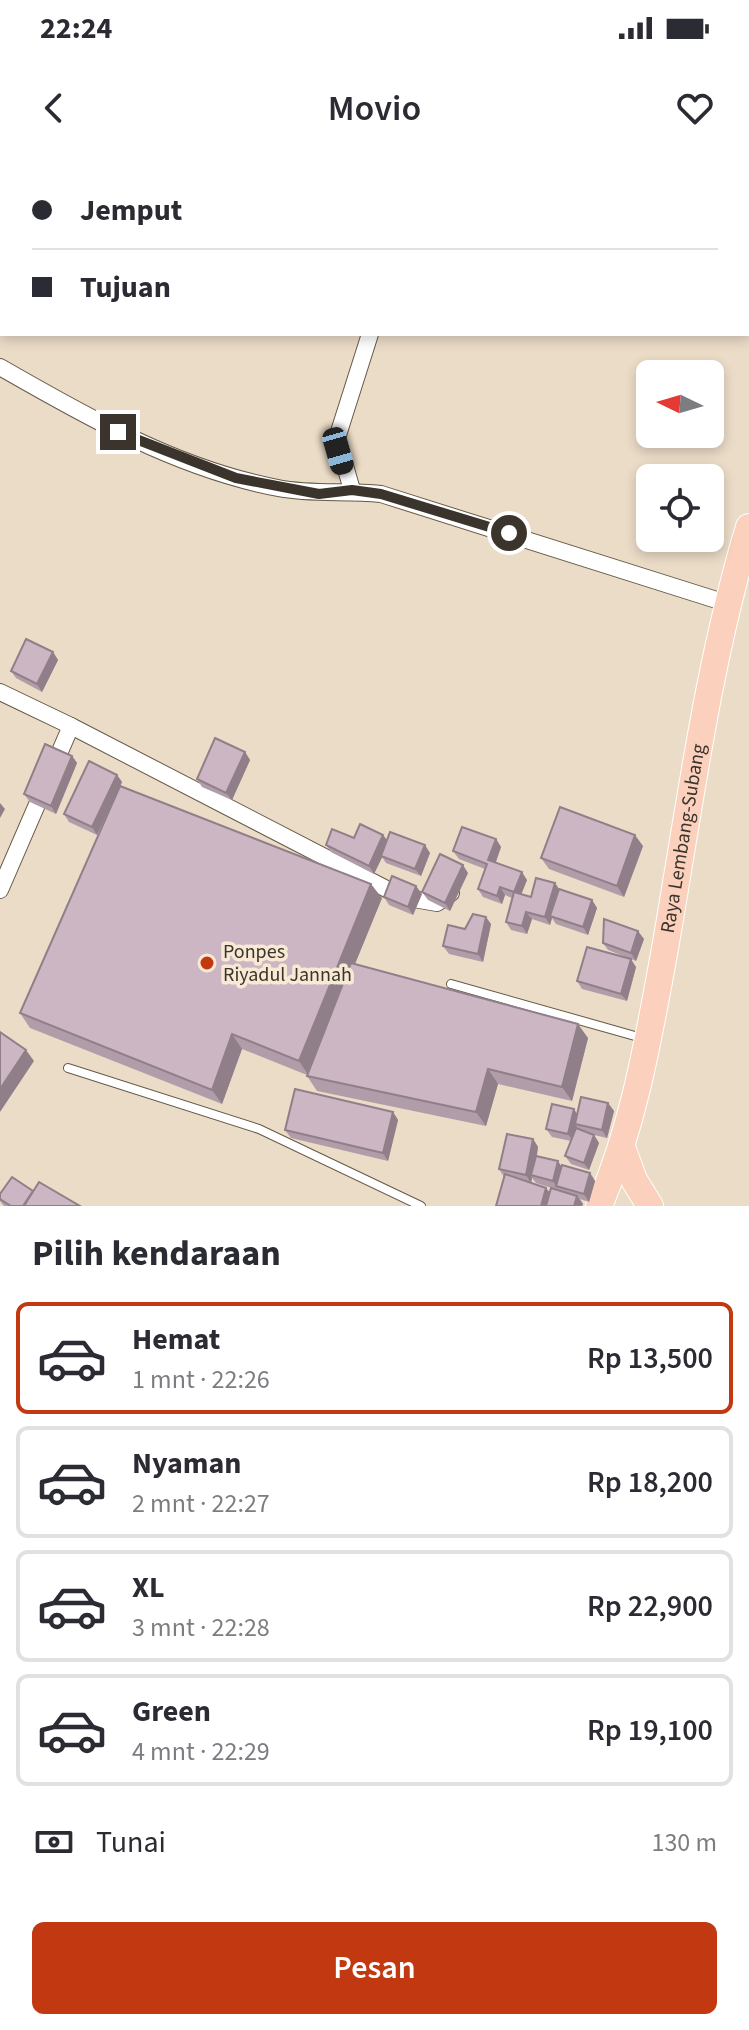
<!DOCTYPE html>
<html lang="id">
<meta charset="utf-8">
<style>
body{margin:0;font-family:"Source Sans 3",sans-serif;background:#f7f7f7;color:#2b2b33;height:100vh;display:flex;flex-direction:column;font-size:30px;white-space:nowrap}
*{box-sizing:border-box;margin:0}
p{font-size:26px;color:#7c7c81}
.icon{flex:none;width:44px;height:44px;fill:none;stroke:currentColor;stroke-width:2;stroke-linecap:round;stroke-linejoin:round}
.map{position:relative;height:1046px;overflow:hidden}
.drawer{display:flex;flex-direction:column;background:#fff;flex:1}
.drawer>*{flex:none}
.top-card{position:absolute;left:0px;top:0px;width:750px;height:176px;box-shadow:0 4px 12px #0003;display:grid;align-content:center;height:176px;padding:0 32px;background:#fff}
.needle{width:52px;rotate:275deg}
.controls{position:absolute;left:636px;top:200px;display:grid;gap:16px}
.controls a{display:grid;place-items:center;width:88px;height:88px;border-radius:12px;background:#fff;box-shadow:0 4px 12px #0003;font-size:40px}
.end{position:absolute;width:36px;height:36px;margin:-18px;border:10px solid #3a342c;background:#fff;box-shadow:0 0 0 4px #fff}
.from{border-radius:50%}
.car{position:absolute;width:24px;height:48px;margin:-24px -12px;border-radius:10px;box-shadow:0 0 6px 2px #0007;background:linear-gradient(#222 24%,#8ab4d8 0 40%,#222 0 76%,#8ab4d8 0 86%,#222 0)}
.top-card b{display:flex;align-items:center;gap:28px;height:76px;font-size:30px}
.top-card b+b{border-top:2px solid #e1e1e2}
.top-card i{width:20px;height:20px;background:#2b2b33}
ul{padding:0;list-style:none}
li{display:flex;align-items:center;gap:24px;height:112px;margin:0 16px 12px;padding:0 16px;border:4px solid #e1e1e2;border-radius:12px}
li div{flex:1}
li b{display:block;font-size:30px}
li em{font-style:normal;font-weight:600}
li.active{border-color:#c23911}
li>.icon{width:72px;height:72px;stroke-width:1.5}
h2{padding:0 32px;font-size:36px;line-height:96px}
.pay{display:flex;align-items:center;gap:20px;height:88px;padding:0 32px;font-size:30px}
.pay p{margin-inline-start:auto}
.button{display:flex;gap:16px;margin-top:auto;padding:16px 32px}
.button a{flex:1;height:92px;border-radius:12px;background:#c23911;color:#fff;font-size:32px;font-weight:600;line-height:92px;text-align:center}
.status{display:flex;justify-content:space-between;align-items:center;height:56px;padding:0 40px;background:#fff;direction:ltr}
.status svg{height:22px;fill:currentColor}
header{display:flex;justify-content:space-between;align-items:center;height:104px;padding:0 32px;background:#fff;font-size:36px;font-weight:600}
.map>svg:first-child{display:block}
</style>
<div class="status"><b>22:24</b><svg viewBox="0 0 49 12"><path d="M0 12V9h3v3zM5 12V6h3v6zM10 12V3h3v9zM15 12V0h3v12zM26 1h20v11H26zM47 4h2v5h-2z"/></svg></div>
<header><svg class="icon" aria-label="back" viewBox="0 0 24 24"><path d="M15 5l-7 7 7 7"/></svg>Movio<svg class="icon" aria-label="heart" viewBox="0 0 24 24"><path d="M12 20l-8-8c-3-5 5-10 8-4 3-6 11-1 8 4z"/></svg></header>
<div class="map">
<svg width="749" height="1046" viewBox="0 0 749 1046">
<rect width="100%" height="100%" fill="#ebdcc7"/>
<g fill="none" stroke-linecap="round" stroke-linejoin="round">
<g stroke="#655946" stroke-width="10">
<g id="lane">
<path d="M 451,824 L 642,878"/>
<path d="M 68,908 L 259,969 L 421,1046"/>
</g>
</g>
<g stroke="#655946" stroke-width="18">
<g id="street">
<path d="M 64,0 L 68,2"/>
<path d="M 253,0 L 257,2"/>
<path d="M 273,2 L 274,0"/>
<path d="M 425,2 L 426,0"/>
<path d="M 0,207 C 87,257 178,309 278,328 C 313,335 346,330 381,334 L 726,443"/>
<path d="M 352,330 L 337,278 L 370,174"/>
<path d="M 0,532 L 71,566 L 0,730"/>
<path d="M 71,566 L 402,737 L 437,743 L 451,733"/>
</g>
</g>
<g stroke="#fff" stroke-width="28">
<g id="primary">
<path d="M 623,990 L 634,1020 L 650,1046"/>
<path id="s1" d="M 599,1046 C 634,964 648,881 664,794 C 689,652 707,506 749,367"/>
</g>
</g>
<use href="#lane" stroke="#fff" stroke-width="8"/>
<use href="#street" stroke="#fff" stroke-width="16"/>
<use href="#primary" stroke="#fbd0bc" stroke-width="26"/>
</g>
<g fill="#b09da9" fill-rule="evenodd">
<path d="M 53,492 L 58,500 L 42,532 L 16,518 L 11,511 Z"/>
<path d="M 245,592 L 250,600 L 232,640 L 202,627 L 197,619 Z"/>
<path d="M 72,596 L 77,603 L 56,654 L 30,642 L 24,634 Z"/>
<path d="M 117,615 L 122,622 L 120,627 L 382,738 L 355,804 L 588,878 L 572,941 L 498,924 L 486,966 L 317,931 L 307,916 L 307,915 L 242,889 L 222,944 L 30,868 L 20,853 L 113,642 L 97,675 L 69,662 L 64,654 Z"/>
<path d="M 383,675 L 387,680 L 430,693 L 421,716 L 386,703 L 382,697 L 374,714 L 331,692 L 326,685 L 354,678 Z"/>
<path d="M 496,679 L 501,687 L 496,702 L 527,720 L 521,734 L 531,737 L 555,723 L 559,729 L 592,740 L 597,748 L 588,775 L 556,764 L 552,758 L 550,765 L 532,759 L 527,774 L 511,770 L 506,762 L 512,738 L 505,735 L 502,744 L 483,737 L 478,729 L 485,709 L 459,699 L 453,691 Z"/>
<path d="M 643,686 L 624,737 L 549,709 L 541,698 Z"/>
<path d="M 468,713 L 450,751 L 428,740 L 422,732 Z"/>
<path d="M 422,734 L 413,755 L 389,745 L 384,737 Z"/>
<path d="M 491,764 L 483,802 L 449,794 L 443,786 L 465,769 Z"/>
<path d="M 644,779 L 636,801 L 608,790 L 603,783 Z"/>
<path d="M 636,807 L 627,841 L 582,829 L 577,821 Z"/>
<path d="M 608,943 L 614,951 L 607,978 L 590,974 L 594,975 L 599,983 L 589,1010 L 571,1004 L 565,996 L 571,981 L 552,977 L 546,969 L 577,953 Z"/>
<path d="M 393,952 L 398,960 L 388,1001 L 291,978 L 285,970 Z"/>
<path d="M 533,979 L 538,987 L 537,996 L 561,1006 L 590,1013 L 595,1021 L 589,1042 L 580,1039 L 583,1044 L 582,1046 L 496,1046 L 504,1017 L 499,1009 ZM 532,1018 L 536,1023 L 558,1030 L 550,1032 L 531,1023 Z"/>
<path d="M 33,1031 L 80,1046 L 4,1046 L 0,1041 L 0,1034 Z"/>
</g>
<g fill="#907f89">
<path d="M 53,492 L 58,500 L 42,532 L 37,524 Z"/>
<path d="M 245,592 L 250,600 L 232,640 L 226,633 Z"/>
<path d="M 72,596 L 77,603 L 56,654 L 51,646 Z"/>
<path d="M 117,615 L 122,622 L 97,675 L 92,667 Z"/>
<path d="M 0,643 L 5,649 L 0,658 Z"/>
<path d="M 383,675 L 389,683 L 374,714 L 369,706 Z"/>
<path d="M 635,675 L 643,686 L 624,737 L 617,726 Z"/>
<path d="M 496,679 L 501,687 L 494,707 L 488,700 Z"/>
<path d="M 425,685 L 430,693 L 421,716 L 415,709 Z"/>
<path d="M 463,705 L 468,713 L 450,751 L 445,743 Z"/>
<path d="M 522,712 L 527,720 L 519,740 L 514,732 Z"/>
<path d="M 555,723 L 560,731 L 550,756 L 552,758 L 550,765 L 545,757 Z"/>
<path d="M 371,724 L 382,738 L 309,916 L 299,901 Z"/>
<path d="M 416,726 L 422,734 L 413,755 L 408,747 Z"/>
<path d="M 500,727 L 505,735 L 502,744 L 497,736 Z"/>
<path d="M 592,740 L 597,748 L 588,775 L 583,767 Z"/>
<path d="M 526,752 L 532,759 L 527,774 L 522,766 Z"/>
<path d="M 486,757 L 491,764 L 483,802 L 478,794 Z"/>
<path d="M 638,771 L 644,779 L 636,801 L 631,793 Z"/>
<path d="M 631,799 L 636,807 L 627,841 L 621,834 Z"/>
<path d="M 578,864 L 588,878 L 572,941 L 562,927 Z"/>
<path d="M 232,874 L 242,889 L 222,944 L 212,930 Z"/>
<path d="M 26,890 L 34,901 L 0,952 L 0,929 Z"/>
<path d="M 488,909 L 498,924 L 486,966 L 476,952 Z"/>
<path d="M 608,943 L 614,951 L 607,978 L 602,970 Z"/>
<path d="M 574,949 L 579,957 L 575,964 L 577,967 L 574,982 L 568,974 Z"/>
<path d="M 393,952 L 398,960 L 388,1001 L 383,993 Z"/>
<path d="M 594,975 L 599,983 L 589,1010 L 584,1003 Z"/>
<path d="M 533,979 L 538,987 L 533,1016 L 531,1015 L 532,1018 L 531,1023 L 526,1015 Z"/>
<path d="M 558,1001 L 563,1009 L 556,1026 L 553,1021 Z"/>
<path d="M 590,1013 L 595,1021 L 589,1042 L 584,1034 Z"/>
<path d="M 546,1028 L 552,1035 L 548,1046 L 541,1046 Z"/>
<path d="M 577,1036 L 583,1044 L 582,1046 L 574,1046 Z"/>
</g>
<g fill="#cdb6c4" stroke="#907f89" stroke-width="2">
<path d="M 26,479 L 53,492 L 37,524 L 11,511 Z"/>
<path d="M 215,578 L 245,592 L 226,633 L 197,619 Z"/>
<path d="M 45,584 L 72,596 L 51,646 L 24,634 Z"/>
<path d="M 89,601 L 117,615 L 92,667 L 64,654 Z"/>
<path d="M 120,626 L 371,724 L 299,901 L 232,874 L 212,930 L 20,853 Z"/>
<path d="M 560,647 L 635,675 L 617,726 L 541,698 Z"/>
<path d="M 360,664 L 383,675 L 369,706 L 326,685 L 332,669 L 354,678 Z"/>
<path d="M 462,667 L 496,679 L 488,700 L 522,712 L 514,732 L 500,727 L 497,736 L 478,729 L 487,704 L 453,691 Z"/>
<path d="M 390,672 L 425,685 L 415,709 L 381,696 Z"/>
<path d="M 440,694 L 463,705 L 445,743 L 422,732 Z"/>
<path d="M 392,716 L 416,726 L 408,747 L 384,737 Z"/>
<path d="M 536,718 L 555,723 L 545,757 L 526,752 L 522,766 L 506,762 L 514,732 L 531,737 Z"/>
<path d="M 559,729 L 592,740 L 583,767 L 550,756 Z"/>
<path d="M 473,754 L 486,757 L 478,794 L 443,786 L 448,765 L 465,769 Z"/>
<path d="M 604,759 L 638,771 L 631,793 L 603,783 Z"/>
<path d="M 587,787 L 631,799 L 621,834 L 577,821 Z"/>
<path d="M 351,803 L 578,864 L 562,927 L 488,909 L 476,952 L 307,916 Z"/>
<path d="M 0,872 L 26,890 L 0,929 Z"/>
<path d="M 295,929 L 393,952 L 383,993 L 285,970 Z"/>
<path d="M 581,937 L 608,943 L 602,970 L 575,964 Z"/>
<path d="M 552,944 L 574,949 L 568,974 L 546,969 Z"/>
<path d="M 576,968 L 594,975 L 584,1003 L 565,996 Z"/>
<path d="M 507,974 L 533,979 L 526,1015 L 499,1009 Z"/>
<path d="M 536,996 L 558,1001 L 553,1021 L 531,1015 Z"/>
<path d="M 562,1005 L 590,1013 L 584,1034 L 556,1026 Z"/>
<path d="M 505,1014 L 546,1028 L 541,1046 L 496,1046 Z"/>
<path d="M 12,1017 L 33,1031 L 23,1046 L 11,1046 L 0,1039 L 0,1034 Z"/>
<path d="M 39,1022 L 80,1046 L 24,1046 Z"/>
<path d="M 551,1028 L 577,1036 L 574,1046 L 546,1046 Z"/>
</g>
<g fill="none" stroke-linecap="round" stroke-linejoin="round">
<path stroke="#3a342c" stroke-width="10" d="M 118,272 L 236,318 L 319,334 L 352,330 L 381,334 L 509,373"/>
</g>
<circle fill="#c23911" stroke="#f8e9d4" stroke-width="3" cx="207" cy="803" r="8"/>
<g text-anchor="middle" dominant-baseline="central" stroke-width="7" stroke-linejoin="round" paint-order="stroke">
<g font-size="20" fill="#3a342c" stroke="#f8e9d4">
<text stroke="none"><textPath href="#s1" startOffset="378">Raya Lembang-Subang</textPath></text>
</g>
<g font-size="20" fill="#3a342c" stroke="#f8e9d4" text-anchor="start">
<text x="223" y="792">Ponpes<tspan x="223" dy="23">Riyadul Jannah</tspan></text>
</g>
</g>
</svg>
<div class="controls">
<a><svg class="needle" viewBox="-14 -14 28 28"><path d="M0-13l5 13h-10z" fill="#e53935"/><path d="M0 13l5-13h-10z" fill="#7c7c81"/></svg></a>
<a><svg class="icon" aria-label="locate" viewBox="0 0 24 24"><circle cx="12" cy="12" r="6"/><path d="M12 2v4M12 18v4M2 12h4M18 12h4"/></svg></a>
</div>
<i class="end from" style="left:509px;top:373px"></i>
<i class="end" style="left:118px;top:272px"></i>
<i class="car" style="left:338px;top:291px;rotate:164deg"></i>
<div class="top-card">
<b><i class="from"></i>Jemput</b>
<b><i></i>Tujuan</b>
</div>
</div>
<section class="drawer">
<h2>Pilih kendaraan</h2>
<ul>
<li class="active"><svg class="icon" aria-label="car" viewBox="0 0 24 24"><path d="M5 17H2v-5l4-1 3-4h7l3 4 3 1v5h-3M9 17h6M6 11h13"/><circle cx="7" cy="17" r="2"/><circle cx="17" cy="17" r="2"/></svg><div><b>Hemat</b><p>1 mnt · 22:26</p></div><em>Rp 13,500</em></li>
<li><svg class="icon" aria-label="car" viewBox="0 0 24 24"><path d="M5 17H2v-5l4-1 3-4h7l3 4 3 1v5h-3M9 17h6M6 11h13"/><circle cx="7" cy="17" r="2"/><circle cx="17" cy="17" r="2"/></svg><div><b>Nyaman</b><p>2 mnt · 22:27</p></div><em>Rp 18,200</em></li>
<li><svg class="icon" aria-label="car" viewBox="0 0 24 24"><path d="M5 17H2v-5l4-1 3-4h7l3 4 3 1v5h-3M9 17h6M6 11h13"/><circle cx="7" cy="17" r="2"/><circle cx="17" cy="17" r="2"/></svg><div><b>XL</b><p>3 mnt · 22:28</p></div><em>Rp 22,900</em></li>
<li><svg class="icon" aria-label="car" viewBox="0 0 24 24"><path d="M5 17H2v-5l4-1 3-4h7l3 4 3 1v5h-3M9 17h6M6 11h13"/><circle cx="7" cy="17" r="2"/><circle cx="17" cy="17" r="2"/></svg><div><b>Green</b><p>4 mnt · 22:29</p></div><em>Rp 19,100</em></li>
</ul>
<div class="pay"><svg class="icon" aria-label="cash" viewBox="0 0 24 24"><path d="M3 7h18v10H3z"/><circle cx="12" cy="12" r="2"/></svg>Tunai<p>130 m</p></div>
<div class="button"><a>Pesan</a></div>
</section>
